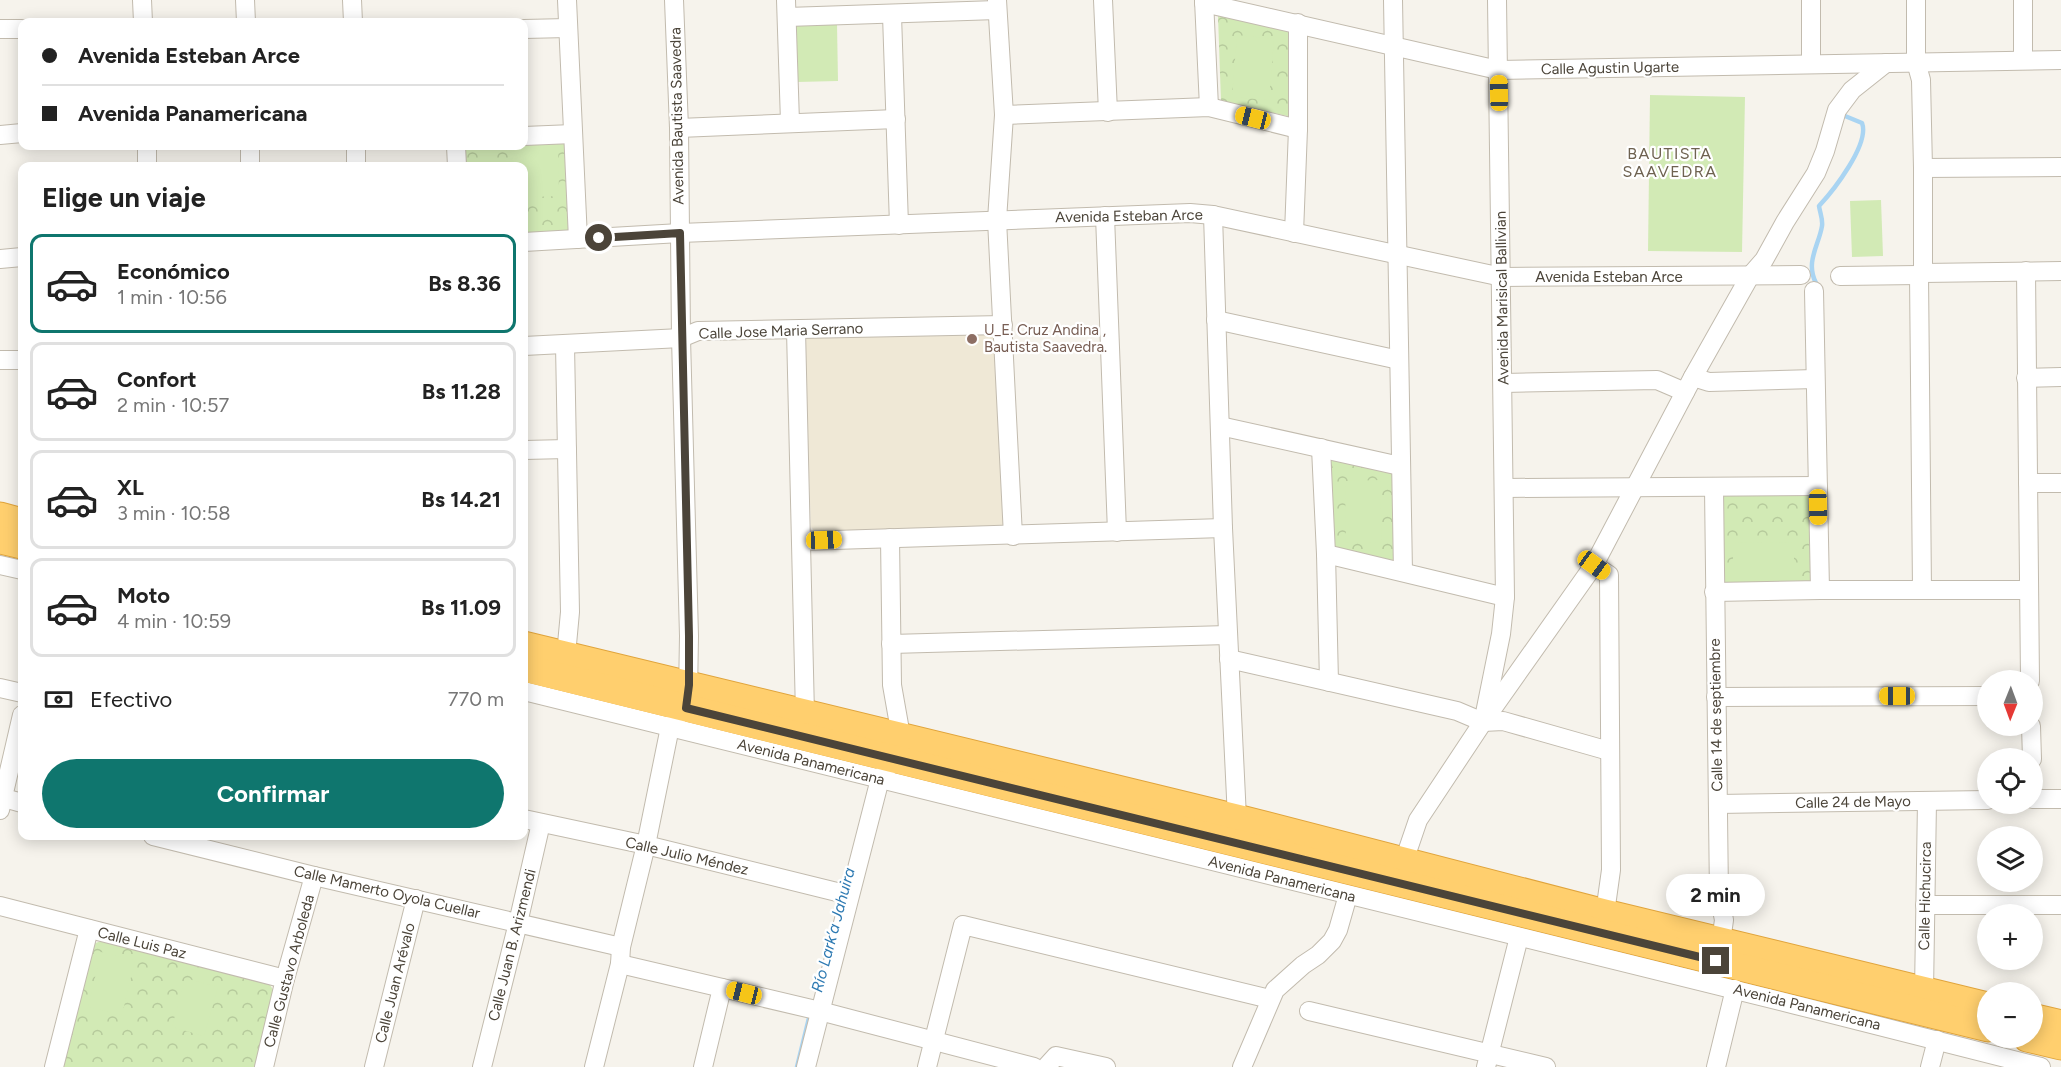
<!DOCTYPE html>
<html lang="es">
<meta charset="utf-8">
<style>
body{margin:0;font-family:Figtree,sans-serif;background:#f2f2f2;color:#222;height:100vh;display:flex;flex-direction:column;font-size:22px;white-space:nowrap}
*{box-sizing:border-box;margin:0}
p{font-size:20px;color:#767676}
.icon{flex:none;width:33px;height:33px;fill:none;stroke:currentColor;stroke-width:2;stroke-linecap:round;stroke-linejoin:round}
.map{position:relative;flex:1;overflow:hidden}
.side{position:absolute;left:18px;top:162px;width:510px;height:678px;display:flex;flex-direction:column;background:#fff;border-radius:12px;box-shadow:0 3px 15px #0003}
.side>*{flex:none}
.hud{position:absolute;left:18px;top:18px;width:510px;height:132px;border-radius:12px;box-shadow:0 3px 15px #0003;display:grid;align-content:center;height:132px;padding:0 24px;background:#fff}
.needle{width:39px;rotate:181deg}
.tools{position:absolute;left:1977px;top:670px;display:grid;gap:12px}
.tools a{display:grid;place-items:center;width:66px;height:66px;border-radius:50%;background:#fff;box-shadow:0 3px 15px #0003;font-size:30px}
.end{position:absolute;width:27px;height:27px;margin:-14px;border:8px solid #4b4439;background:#fff;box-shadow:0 0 0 3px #fff}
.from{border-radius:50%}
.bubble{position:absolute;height:42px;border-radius:21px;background:#fff;box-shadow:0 3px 15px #0003;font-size:20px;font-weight:700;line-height:42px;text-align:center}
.car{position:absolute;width:18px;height:36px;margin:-18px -9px;border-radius:8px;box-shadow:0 0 4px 2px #0007;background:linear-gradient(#f5c518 24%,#345 0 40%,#f5c518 0 76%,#345 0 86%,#f5c518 0)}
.hud b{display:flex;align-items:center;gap:21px;height:57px;font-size:22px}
.hud b+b{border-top:2px solid #e0e0e0}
.hud i{width:15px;height:15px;background:#222}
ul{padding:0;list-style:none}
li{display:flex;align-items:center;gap:18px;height:99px;margin:0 12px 9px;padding:0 12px;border:3px solid #e0e0e0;border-radius:12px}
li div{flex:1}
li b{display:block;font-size:22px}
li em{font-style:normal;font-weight:700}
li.on{border-color:#0f766e}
li>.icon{width:54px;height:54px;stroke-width:1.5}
h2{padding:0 24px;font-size:27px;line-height:72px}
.pay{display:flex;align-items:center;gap:15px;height:66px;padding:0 24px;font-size:22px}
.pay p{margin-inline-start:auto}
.cta{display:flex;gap:12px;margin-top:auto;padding:12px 24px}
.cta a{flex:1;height:69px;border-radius:36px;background:#0f766e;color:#fff;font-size:24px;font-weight:700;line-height:69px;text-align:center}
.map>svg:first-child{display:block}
</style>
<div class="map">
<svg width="2061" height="1067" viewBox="0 0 2061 1067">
<defs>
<pattern id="park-crowns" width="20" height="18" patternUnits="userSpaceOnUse" patternTransform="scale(1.5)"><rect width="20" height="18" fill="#d2eab5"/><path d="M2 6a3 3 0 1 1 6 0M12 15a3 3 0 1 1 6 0" fill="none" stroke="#b6ca9c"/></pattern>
</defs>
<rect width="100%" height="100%" fill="#f6f3ec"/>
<path fill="#efe8d6" d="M 988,334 L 997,339 L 1005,522 L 1001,526 L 815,532 L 811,527 L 804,338 Z"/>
<g fill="url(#park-crowns)">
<path d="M 1218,16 L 1293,31 L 1292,117 L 1221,102 Z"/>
<path d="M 568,140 L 574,233 L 524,236 L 524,166 L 464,166 L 463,146 L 524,146 L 524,143 Z"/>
<path d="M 1330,459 L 1394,472 L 1396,561 L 1335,551 Z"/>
<path d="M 1810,492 L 1812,581 L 1809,583 L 1724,582 L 1722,498 L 1724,493 Z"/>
<path d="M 101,941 L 268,982 L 274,991 L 255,1067 L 63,1067 L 93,944 Z"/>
</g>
<g fill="#d2eab5">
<path d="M 837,24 L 838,81 L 797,82 L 796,25 Z"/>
<path d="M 1237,35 L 1274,39 L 1269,100 L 1232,97 Z"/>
<path d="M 1650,95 L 1745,97 L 1742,252 L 1648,251 Z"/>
<path d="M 558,142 L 559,196 L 528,197 L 526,143 Z"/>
<path d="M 1881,200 L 1883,256 L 1852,257 L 1850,201 Z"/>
<path d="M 1380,480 L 1382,542 L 1346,543 L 1345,481 Z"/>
<path d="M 1794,542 L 1794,578 L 1733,578 L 1733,543 Z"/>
<path d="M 101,952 L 135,960 L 122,1015 L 88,1007 Z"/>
<path d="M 185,978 L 218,987 L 204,1036 L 172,1027 Z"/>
</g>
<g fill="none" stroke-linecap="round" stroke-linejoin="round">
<g stroke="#a9d4f2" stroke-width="4.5">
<path d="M 1816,283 C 1805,262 1819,245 1822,226 C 1823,219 1820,213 1819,206 C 1833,191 1870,144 1862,123 L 1845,116"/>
<path d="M 797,1067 L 810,1014"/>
</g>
<g stroke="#c2bbae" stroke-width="20">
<g id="minor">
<path d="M 142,0 L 143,22"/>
<path d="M 245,0 L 246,22"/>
<path d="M 352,0 L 353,22"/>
<path d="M 567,0 L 578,239"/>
<path d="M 674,0 L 679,128 L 681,338 L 689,636 L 688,694"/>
<path d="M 786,0 L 790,122"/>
<path d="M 997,0 L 1004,115 L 997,220 L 1013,536"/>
<path d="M 1103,0 L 1108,112"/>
<path d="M 1204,0 L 1209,107"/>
<path d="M 1393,0 L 1403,572"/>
<path d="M 1811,0 L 1811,64"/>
<path d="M 1916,0 L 1916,62 L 1921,80 L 1923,168 L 1923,273 L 1919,275 L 1922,590"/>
<path d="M 1204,3 L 1498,70 L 2061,60"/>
<path d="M 892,15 L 899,225"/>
<path d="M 787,17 L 997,10"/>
<path d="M 0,29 L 22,29"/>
<path d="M 524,29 L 568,28"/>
<path d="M 2023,60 L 2023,0"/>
<path d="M 1004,115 L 1209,107 L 1298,129"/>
<path d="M 679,128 L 896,119"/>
<path d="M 0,135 L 22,133"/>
<path d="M 524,136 L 573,134"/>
<path d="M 147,146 L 147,166"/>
<path d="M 250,146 L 250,166"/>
<path d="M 356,146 L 356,166"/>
<path d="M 456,146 L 457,166"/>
<path d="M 1923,168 L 2061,167"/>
<path d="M 1213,215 L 1223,528 L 1237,818"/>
<path d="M 1105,216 L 1117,532"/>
<path d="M 1294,233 L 1298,129 L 1298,23"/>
<path d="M 524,242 L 680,233 L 1190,213 L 1213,215 L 1502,277 L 1801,275"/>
<path d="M 0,259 L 22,257"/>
<path d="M 2026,271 L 2030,681"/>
<path d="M 1923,273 L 2061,271"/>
<path d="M 1840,276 L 1919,275"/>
<path d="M 1216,320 L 1399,360"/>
<path d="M 796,330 L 805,714"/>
<path d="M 565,345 L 570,612 L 566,655"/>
<path d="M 524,346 L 681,338 L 698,331 L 1003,325"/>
<path d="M 0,360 L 22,360"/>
<path d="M 1693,377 L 1709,382 L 1815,379"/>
<path d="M 2026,378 L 2061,377"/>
<path d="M 1504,383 L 1657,380 L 1685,392"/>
<path d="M 1220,426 L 1400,466"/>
<path d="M 1321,448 L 1326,554 L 1329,682"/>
<path d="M 524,450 L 567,449"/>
<path d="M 2028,483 L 2061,483"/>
<path d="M 1505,488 L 1818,486"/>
<path d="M 1714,488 L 1719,895 L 1724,920 L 1721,941"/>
<path d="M 890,538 L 892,685 L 901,736 L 899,744"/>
<path d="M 802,541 L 1223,528"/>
<path d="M 1326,554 L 1505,597"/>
<path d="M 0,565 L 22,570"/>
<path d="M 1594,565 L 1609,575 L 1611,870 L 1605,913"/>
<path d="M 1820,590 L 2029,590"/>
<path d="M 1714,592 L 1820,590 L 1814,291"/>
<path d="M 891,644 L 1228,635"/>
<path d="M 1229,659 L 1457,711 L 1483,722 L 1503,721 L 1609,751"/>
<path d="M 0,688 L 22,693"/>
<path d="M 524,691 C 1029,816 1536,938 2041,1067"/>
<path d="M 1716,697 L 1988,696"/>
<path d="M 1485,713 L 1501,634 L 1505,597 L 1497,0"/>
<path d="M 2031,726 L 2032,759"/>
<path d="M 0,797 L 22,803"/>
<path d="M 2032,799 L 2061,799"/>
<path d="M 1718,804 L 1988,800"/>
<path d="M 0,810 L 22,715"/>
<path d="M 524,819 L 646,845 L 849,895"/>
<path d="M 153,836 L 314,876 L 621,947"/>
<path d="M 1404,861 L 1418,820 L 1483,722 L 1594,565 L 1693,377 L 1750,276 L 1764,260 L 1785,222 L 1816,173 L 1825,151 L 1837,110 L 1852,90 L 1886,63"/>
<path d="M 1925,905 L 2061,905"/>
<path d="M 0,906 L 285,979"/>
<path d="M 620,964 L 820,1011 L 1034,1067"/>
<path d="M 1924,991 L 1927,801"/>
<path d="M 1309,1011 L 1546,1067"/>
<path d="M 54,1067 L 89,929"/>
<path d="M 264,1067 L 285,979 L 314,876"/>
<path d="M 374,1067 L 416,899"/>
<path d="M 482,1067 L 518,923 L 541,823"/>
<path d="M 594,1067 L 620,964 L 621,947 L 646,845 L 670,727 L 677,718"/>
<path d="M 703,1067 L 722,988"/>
<path d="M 806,1067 L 880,779 L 886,771"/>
<path d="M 927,1067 L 963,925 L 1270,999"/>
<path d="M 1046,1067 L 1056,1056 L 1106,1067"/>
<path d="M 1242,1067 L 1275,990 L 1303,965 L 1318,955 L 1332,941 L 1338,930 L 1348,895"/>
<path d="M 1486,1067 L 1519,937"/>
<path d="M 1716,1067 L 1735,989"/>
<path d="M 1930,1067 L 1937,1040"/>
</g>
</g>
<g stroke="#e0a43c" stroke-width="29">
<g id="highway">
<path d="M 0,516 L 22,522"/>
<path d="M 0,540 L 22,545"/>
<path d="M 524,645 L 1237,818 L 1605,913 L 1988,1006"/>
<path d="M 524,668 L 1988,1028"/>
<path d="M 2032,1017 L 2061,1024"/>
<path d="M 2027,1038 L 2061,1046"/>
</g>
</g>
<use href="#minor" stroke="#fff" stroke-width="18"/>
<use href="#highway" stroke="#ffcf6e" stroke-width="27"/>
</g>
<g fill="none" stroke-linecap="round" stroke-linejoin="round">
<path stroke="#4b4439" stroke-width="8" d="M 599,238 L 680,233 L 689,636 L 689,685 L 686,708 L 1716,961"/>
</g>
<circle fill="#8d6e63" stroke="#fff" stroke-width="2" cx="972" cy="339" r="6"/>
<g text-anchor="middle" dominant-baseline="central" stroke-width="4.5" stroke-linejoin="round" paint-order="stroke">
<g font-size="15" fill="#4b4439" stroke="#fff">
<text transform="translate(1610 68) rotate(-1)">Calle Agustin Ugarte</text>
<text transform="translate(677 116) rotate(-91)">Avenida Bautista Saavedra</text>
<text transform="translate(1129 216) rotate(-1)">Avenida Esteban Arce</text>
<text x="1609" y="277">Avenida Esteban Arce</text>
<text transform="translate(1502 298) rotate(-91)">Avenida Marisical Ballivian</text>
<text transform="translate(781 331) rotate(-2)">Calle Jose Maria Serrano</text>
<text transform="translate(1716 715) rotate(-91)">Calle 14 de septiembre</text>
<text transform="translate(811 762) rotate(14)">Avenida Panamericana</text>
<text transform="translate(1853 802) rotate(-1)">Calle 24 de Mayo</text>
<text transform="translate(687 856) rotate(13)">Calle Julio Méndez</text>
<text transform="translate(1282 879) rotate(14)">Avenida Panamericana</text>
<text transform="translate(387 892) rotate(13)">Calle Mamerto Oyola Cuellar</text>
<text transform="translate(1925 896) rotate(-89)">Calle Hichucirca</text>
<text transform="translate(142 943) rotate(14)">Calle Luis Paz</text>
<text transform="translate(512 945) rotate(-76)">Calle Juan B. Arizmendi</text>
<text transform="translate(289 971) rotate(-75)">Calle Gustavo Arboleda</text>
<text transform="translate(395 983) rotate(-76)">Calle Juan Arévalo</text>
<text transform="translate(1807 1007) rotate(14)">Avenida Panamericana</text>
</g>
<g font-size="15" fill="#785e54" stroke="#fff" text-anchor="start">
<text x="984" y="330">U_E. Cruz Andina ,<tspan x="984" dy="17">Bautista Saavedra.</tspan></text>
</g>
<g font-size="16" letter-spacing="1.5" fill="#6e6250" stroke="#fff">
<text x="1670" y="153">BAUTISTA<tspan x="1670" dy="18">SAAVEDRA</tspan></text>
</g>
<g font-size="16" font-style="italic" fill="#2e7ab2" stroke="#fff">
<text transform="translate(833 930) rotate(-75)">Río Lark’a Jahuira</text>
</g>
</g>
</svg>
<div class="tools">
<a><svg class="needle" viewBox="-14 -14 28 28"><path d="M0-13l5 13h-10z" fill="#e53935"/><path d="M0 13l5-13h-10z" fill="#767676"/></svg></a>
<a><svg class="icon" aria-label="locate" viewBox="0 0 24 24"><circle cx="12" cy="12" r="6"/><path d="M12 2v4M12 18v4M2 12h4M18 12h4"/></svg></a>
<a><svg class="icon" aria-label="layers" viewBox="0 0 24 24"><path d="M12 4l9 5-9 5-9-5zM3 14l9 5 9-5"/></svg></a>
<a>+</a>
<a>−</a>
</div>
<i class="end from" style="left:599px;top:238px"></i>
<i class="end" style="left:1716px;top:961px"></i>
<div class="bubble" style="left:1666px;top:874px;width:99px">2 min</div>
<i class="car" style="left:1499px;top:93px;rotate:359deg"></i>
<i class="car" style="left:1253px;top:118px;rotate:284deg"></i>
<i class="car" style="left:1818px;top:507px;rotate:179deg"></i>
<i class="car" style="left:824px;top:540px;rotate:88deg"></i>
<i class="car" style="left:1594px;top:565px;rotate:126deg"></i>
<i class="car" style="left:1897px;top:696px;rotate:270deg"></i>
<i class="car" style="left:744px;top:993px;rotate:284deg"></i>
<div class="hud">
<b><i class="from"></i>Avenida Esteban Arce</b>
<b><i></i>Avenida Panamericana</b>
</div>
<section class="side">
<h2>Elige un viaje</h2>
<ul>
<li class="on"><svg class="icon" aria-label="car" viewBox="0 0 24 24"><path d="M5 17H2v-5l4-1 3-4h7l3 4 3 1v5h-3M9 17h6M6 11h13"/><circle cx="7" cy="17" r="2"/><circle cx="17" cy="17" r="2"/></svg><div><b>Económico</b><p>1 min · 10:56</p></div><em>Bs 8.36</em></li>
<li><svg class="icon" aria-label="car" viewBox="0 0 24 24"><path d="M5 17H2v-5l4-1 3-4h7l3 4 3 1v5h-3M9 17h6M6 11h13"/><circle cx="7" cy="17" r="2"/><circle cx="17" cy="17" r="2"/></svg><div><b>Confort</b><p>2 min · 10:57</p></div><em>Bs 11.28</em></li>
<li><svg class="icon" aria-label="car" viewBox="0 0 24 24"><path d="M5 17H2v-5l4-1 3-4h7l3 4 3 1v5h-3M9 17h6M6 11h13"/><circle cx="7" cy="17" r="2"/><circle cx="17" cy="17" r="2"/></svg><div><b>XL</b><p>3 min · 10:58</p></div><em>Bs 14.21</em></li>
<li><svg class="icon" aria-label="car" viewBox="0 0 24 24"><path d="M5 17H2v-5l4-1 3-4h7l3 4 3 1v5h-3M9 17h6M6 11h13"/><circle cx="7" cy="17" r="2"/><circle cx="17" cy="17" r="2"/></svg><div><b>Moto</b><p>4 min · 10:59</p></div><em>Bs 11.09</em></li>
</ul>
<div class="pay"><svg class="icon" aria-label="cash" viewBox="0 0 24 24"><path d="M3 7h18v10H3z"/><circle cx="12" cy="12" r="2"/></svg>Efectivo<p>770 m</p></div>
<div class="cta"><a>Confirmar</a></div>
</section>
</div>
